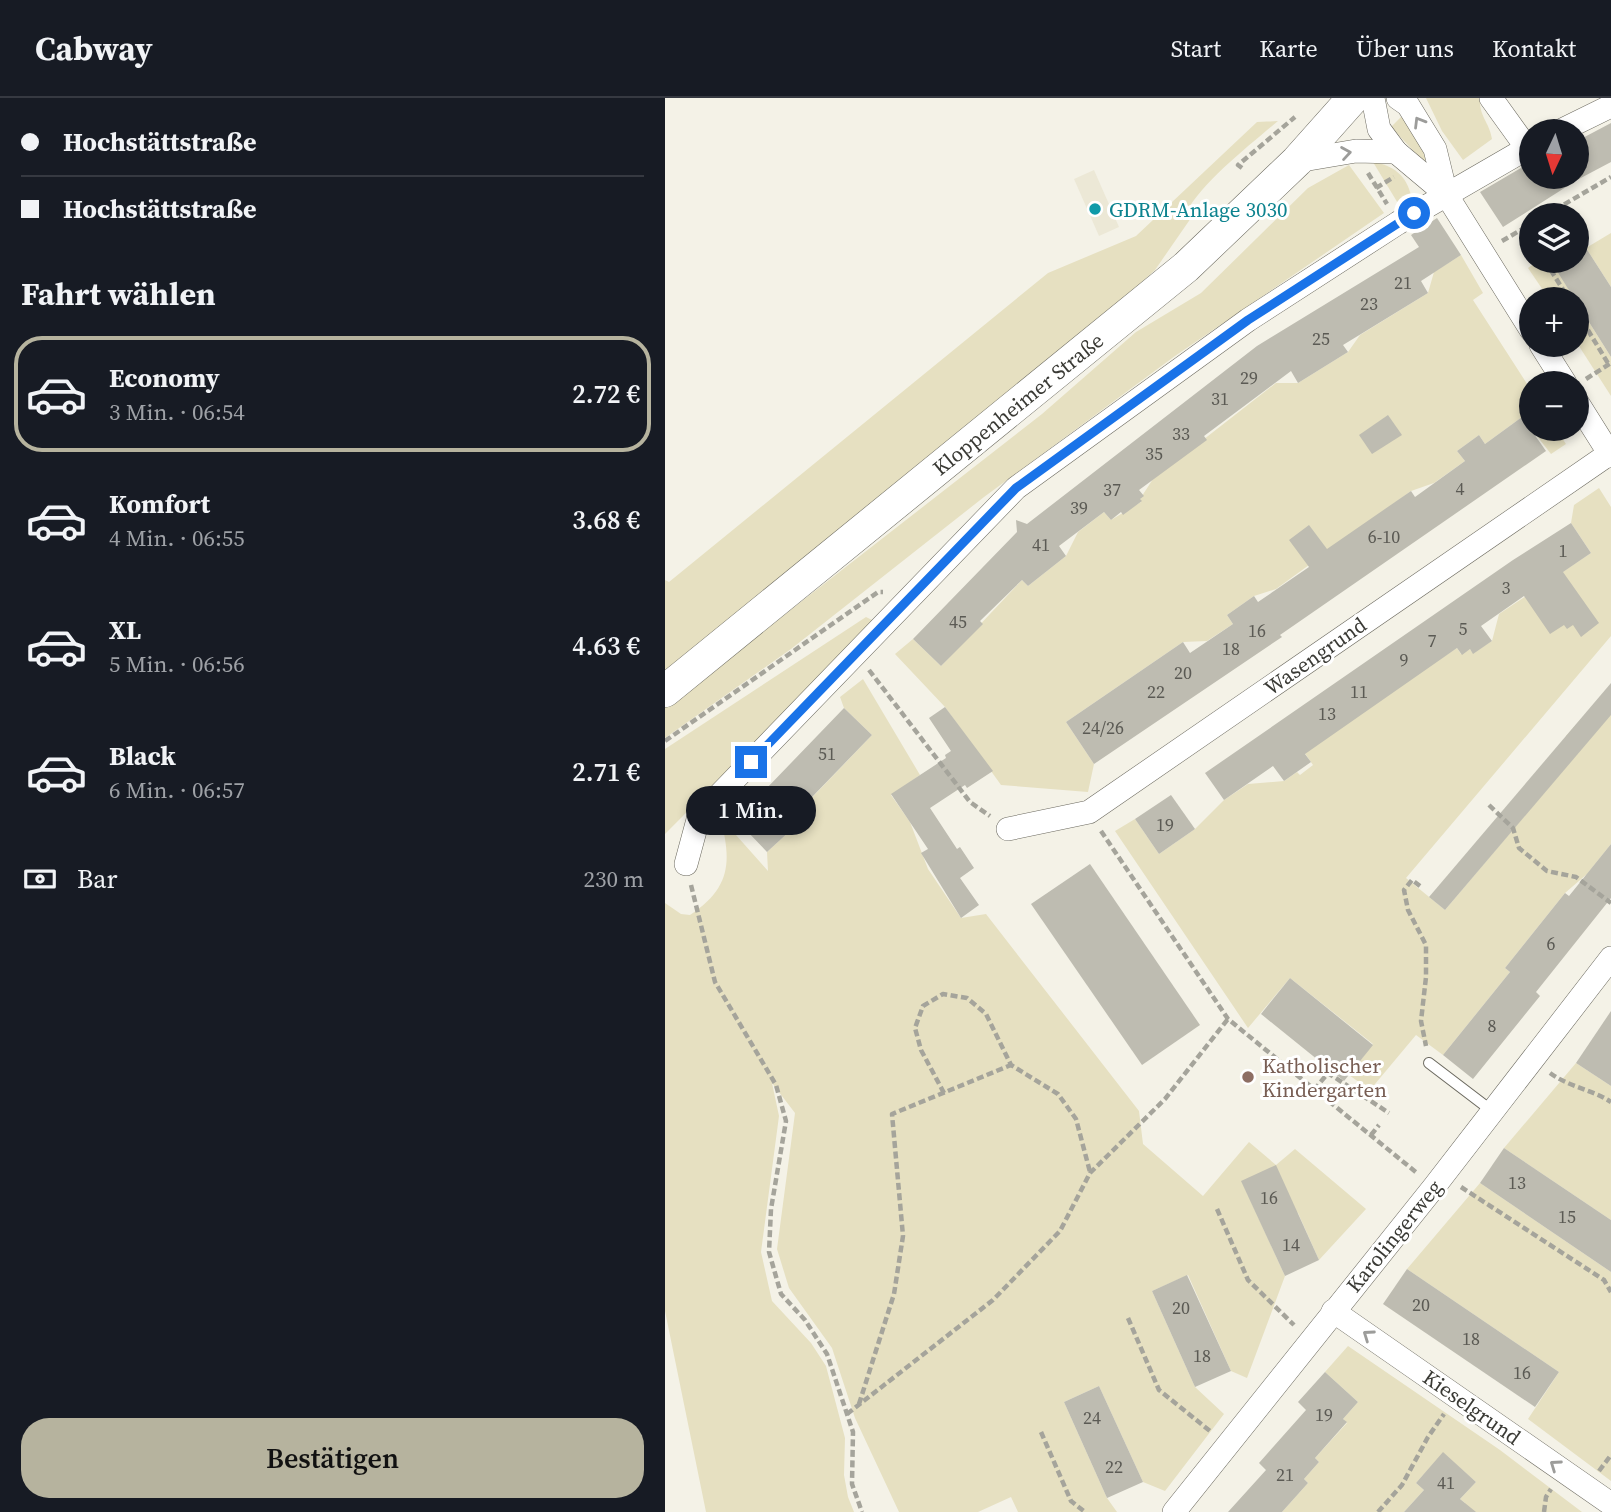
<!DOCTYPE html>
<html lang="de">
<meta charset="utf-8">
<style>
body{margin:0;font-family:"Source Serif 4",serif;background:#242831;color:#f1f3f6;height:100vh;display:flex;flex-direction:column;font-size:26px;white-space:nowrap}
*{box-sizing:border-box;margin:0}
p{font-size:23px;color:#9ea1a6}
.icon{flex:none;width:38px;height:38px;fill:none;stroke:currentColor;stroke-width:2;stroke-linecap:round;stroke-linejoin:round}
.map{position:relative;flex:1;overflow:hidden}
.panel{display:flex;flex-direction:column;background:#171b24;width:665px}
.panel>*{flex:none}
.banner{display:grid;align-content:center;height:154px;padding:0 21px;background:#171b24}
.needle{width:46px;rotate:184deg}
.controls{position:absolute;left:854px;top:21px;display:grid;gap:14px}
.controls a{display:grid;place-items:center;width:70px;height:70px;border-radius:50%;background:#171b24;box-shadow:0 4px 10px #0003;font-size:35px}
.end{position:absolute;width:32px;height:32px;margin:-16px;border:9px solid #1a73e8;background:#fff;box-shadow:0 0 0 4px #fff}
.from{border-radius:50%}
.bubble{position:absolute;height:49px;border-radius:24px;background:#171b24;box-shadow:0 4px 10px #0003;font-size:23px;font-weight:600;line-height:49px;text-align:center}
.banner b{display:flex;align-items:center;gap:24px;height:66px;font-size:26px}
.banner b+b{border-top:2px solid #363941}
.banner i{width:18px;height:18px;background:#f1f3f6}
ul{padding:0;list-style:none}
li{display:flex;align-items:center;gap:21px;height:116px;margin:0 14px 10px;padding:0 7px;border:4px solid transparent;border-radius:28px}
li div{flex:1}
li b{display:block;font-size:26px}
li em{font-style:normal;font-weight:600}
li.selected{border-color:#b6b39e}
li>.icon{width:63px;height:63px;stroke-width:1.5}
h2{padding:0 21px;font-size:32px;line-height:84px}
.pay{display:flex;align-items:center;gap:18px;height:77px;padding:0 21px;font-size:26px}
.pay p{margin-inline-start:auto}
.button{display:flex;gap:14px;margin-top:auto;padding:14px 21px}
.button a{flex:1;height:80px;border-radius:28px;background:#b6b39e;color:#111;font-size:28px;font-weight:600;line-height:80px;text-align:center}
header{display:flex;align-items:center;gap:42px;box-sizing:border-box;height:98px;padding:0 35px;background:#171b24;border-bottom:2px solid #363941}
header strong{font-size:33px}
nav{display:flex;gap:38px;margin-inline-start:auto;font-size:24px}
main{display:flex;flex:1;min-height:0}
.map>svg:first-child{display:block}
</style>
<header>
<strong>Cabway</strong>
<nav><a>Start</a><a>Karte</a><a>Über uns</a><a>Kontakt</a></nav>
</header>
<main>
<section class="panel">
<div class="banner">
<b><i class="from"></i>Hochstättstraße</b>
<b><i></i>Hochstättstraße</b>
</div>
<h2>Fahrt wählen</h2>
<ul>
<li class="selected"><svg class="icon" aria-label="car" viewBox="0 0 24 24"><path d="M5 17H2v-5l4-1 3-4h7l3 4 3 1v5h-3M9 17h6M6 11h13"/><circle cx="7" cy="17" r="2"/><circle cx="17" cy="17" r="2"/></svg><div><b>Economy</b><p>3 Min. · 06:54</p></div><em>2.72 €</em></li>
<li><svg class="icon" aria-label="car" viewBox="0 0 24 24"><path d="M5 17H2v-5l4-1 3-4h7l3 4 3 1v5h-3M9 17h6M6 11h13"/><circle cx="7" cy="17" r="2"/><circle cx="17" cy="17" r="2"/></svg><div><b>Komfort</b><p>4 Min. · 06:55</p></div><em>3.68 €</em></li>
<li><svg class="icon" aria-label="car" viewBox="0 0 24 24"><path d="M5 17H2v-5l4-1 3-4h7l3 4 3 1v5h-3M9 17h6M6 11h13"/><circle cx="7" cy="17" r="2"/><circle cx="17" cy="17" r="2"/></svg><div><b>XL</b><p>5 Min. · 06:56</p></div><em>4.63 €</em></li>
<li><svg class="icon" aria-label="car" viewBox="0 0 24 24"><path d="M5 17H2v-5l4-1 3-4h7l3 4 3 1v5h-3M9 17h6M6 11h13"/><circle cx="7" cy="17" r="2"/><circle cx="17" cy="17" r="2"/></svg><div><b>Black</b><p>6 Min. · 06:57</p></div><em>2.71 €</em></li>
</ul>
<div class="pay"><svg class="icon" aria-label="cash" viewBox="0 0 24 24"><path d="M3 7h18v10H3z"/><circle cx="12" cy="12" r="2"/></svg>Bar<p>230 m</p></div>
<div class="button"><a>Bestätigen</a></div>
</section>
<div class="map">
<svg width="946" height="1414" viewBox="0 0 946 1414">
<rect width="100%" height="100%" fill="#f4f2e7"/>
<path fill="#ece8d6" d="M 429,72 L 454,129 L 434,138 L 409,81 Z"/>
<g fill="#e6e0c1">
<path d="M 761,0 L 815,0 C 814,19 824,23 827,41 L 798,62 L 777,33 Z"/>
<path d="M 738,17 L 763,60 L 761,62 L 757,62 L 726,29 Z"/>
<path d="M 613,23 C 585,47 537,84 521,115 L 526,120 L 490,172 L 464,196 L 0,577 L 0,482 L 4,484 L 383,175 L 471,138 L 592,24 Z"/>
<path d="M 708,64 C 728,67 742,78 746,98 L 734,107 Z"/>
<path d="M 684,67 L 719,115 L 510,258 L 319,399 L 126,551 L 0,640 L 0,610 L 377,316 L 471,234 L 536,195 L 643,90 Z"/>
<path d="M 946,135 L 946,189 L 921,150 Z"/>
<path d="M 796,157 L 818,195 L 808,202 L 866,292 L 866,331 L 891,331 L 901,346 L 886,356 L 857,319 L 820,346 L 814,337 L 792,353 L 800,363 L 769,385 L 746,393 L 611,491 L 589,498 L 562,517 L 568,526 L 542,543 L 518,544 L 401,624 L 429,666 L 423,694 L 336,687 L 280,609 L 230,556 L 248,541 L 276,568 L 357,482 L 363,488 L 401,458 L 413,434 L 439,414 L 446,422 L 476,404 L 475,401 L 488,381 L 611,285 L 633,285 L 683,254 L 695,237 L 763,195 L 769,174 Z"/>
<path d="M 873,163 L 890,170 L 910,201 L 884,201 L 863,170 Z"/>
<path d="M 912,205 L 946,259 L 946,298 L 912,245 Z"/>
<path d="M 934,390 L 946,409 L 946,538 L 741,780 L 780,812 L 916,651 L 901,638 L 916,621 L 946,617 L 946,746 L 922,776 L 900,795 L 840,870 L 845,874 L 778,957 L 751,937 L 705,992 L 684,977 L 708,946 L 625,880 L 583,930 L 450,733 L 470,721 L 494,756 L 530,731 L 559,702 L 583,686 L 619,683 L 632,674 L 635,677 L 648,667 L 637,651 L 792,550 L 796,556 L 805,551 L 808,555 L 827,543 L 834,516 L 926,455 L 906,425 L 909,407 Z"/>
<path d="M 201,519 L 211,524 L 0,736 L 0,651 Z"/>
<path d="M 198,581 L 255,677 L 226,697 L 245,724 L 263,771 L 296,820 L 321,816 L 474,1013 L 478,1046 L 538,1098 L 584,1044 L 611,1067 L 630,1051 L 701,1111 L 654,1162 L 633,1115 L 577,1084 L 620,1178 L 582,1280 L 566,1273 L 523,1177 L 487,1193 L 530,1289 L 559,1316 L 500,1393 L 478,1384 L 434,1288 L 399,1304 L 442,1400 L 452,1414 L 353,1414 L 346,1399 L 313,1414 L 234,1414 L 190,1320 L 167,1250 L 124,1190 L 112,1151 L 130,1015 L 107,985 L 114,1018 L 96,1154 L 107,1203 L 146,1245 L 161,1268 L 180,1340 L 179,1377 L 183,1399 L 189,1414 L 41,1414 L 0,1213 L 0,805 L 16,816 L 25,817 C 66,790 67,763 55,719 L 103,773 L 102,754 L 126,732 L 136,711 L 207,637 L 179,610 L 175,599 Z"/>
<path d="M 911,965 L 946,988 L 946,1122 L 839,1050 Z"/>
<path d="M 815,1085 L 946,1174 L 946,1383 L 863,1321 L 894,1274 L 742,1171 Z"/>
<path d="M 683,1248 L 835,1352 L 917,1414 L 792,1414 L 800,1405 L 795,1401 L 811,1384 L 778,1355 L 751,1385 L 759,1392 L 739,1414 L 617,1414 L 643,1385 L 639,1381 L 654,1364 L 650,1360 L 682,1325 L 678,1321 L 693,1304 L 660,1274 Z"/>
</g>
<g fill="#bebcb1">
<path d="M 946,25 L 946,64 L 912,82 L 838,129 L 815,94 L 866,64 L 866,79 L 912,79 L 912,43 Z"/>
<path d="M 772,120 L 796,157 L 756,183 L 763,195 L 678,247 L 683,254 L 633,285 L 626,273 L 539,338 L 542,342 L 474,392 L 479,398 L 475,401 L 477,403 L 458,417 L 456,414 L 446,422 L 439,414 L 394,448 L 401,458 L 363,488 L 357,482 L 315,523 L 318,526 L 276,568 L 248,541 L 352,434 L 351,422 L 362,426 L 592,248 L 754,149 L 746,137 Z"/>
<path d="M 921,150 L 946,189 L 946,259 L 890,170 L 901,163 L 912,163 L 912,156 Z"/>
<path d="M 723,317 L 737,337 L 707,356 L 694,337 Z"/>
<path d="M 857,319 L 881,353 L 615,537 L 617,539 L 429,666 L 401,624 L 518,544 L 525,555 L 568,526 L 562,517 L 589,498 L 593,504 L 644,469 L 624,442 L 644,427 L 662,451 L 746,393 L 750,399 L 800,363 L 792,353 L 814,337 L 820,346 Z"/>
<path d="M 906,425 L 926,455 L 898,474 L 934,525 L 916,539 L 908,527 L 902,531 L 899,527 L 885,536 L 859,498 L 816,528 L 827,543 L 808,556 L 805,551 L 797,557 L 792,550 L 640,656 L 646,664 L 619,683 L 608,668 L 559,702 L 540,675 L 848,462 Z"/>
<path d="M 946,585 L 946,617 L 780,812 L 764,799 Z"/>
<path d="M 280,609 L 328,673 L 302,690 L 300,687 L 265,710 L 292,751 L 295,749 L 309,770 L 295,780 L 314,807 L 296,820 L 256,755 L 263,751 L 226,696 L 281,660 L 280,657 L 286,653 L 264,620 Z"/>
<path d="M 179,610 L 207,637 L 121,726 L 126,732 L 102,754 L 80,731 L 86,725 L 75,713 L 100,692 Z"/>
<path d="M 506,697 L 530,731 L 494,756 L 470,721 Z"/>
<path d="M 946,746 L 946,800 L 871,894 L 875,898 L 808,981 L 778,957 L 845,874 L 840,870 L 900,795 L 904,798 Z"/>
<path d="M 425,766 L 535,927 L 477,967 L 366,806 Z"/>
<path d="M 625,880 L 708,947 L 679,983 L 596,916 Z"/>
<path d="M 946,913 L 946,988 L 911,965 Z"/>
<path d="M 839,1050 L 946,1122 L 946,1174 L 815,1085 Z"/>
<path d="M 611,1067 L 654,1162 L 620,1178 L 576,1083 Z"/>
<path d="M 742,1171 L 894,1274 L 870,1309 L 718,1206 Z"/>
<path d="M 522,1177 L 566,1273 L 530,1289 L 487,1193 Z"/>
<path d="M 660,1274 L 693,1304 L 678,1321 L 682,1324 L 650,1360 L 654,1364 L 639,1381 L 643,1385 L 617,1414 L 563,1414 L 601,1372 L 594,1365 L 641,1312 L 633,1304 Z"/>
<path d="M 434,1288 L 478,1384 L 442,1400 L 399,1304 Z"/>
<path d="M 778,1354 L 811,1384 L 795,1401 L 811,1414 L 739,1414 L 759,1392 L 751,1385 Z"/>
</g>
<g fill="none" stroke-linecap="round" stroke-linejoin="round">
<g stroke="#6a685e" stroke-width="12">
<path id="service" d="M 764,965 L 827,1013"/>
</g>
<g stroke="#6a685e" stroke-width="24">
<g id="minor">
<path d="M 708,0 L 714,31 L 731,54 L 781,96"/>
<path d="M 733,0 L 743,7 L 770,51 L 781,96 L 866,232"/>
<path d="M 826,0 L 862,50"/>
<path d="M 895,33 L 946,8"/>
<path d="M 632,63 L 691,53 L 731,54"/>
<path d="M 876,247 L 900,285"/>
<path d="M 912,304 L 946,358"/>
<path d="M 343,731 L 424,714 L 944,356"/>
<path d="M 21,766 L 34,718 L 351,390 L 583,222 L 733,125 L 866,48"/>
<path d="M 668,1213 L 946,1406"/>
<path d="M 509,1414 L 769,1089 L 946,860"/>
</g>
</g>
<g stroke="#6a685e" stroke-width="33">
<path id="secondary" d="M 0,593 L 521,169 L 632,63 L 688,0"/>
</g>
<g stroke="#a5a49b" stroke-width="4.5" stroke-dasharray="7 3.5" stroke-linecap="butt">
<path d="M 577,70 L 573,67 L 630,19"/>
<path d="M 703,75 L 722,106"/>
<path d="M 711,90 L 729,79"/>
<path d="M 881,117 L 946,79"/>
<path d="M 837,143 L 866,126"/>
<path d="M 880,163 L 904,201"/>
<path d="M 912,214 L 944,267"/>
<path d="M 921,281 L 946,265"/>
<path d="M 204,572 L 305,704 L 325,718"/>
<path d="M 0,643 L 213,494 L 218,494"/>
<path d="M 824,707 L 848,730 L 854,750 L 882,773 L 911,779 L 946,805"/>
<path d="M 436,733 L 563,921 L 752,1075"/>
<path d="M 26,787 L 50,884 L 111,987 L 121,1023 L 106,1111 L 104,1154 L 116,1196 L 140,1222 L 162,1256 L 188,1334 L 187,1386 L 197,1414"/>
<path d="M 755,788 L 747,782 L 739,792 L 743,812 L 761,847 L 761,879 L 756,923 L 761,948"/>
<path d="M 885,975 C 904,989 926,991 946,1004"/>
<path d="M 649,992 L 663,975 L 724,1015"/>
<path d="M 279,995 L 256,952 L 250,930 L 258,908 L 278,896 L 302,900 L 321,916 L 346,967 L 393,996 L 411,1021 L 425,1074"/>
<path d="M 706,1037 L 714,1027"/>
<path d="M 796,1089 L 939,1182 L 946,1194"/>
<path d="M 552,1111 L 583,1182 L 629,1227"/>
<path d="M 463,1220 L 494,1292 L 545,1333"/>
<path d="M 194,1306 L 229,1196 L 238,1138 L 227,1016 L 346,967"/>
<path d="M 182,1316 L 328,1202 L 395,1133 L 425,1075 L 500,1001 L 563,921"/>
<path d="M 376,1334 L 406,1403 L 420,1414"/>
<path d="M 934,1373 L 946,1357"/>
<path d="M 713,1414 L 737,1387 L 763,1339 L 779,1316"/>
<path d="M 879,1414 L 881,1399 L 886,1391"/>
</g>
<use href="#service" stroke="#fff" stroke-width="10"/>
<use href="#minor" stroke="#fff" stroke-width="23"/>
<use href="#secondary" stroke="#fff" stroke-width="32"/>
</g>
<defs><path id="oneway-chevron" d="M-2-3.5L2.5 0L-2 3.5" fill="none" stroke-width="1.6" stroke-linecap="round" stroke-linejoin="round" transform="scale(1.75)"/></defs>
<g stroke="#9c9c9a">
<use href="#oneway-chevron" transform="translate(754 24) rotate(-121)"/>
<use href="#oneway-chevron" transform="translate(681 55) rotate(-9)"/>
<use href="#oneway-chevron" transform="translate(703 1237) rotate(-145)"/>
<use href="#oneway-chevron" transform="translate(890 1367) rotate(-145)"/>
</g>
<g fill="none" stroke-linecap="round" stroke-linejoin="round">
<path stroke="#1a73e8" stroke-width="9" d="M 86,664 L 351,390 L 583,222 L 749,115"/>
</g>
<circle fill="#0f9aa8" stroke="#fff" stroke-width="2.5" cx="430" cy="111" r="7"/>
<circle fill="#8d6e63" stroke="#fff" stroke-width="2.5" cx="583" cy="979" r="7"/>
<g text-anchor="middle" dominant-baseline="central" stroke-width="6" stroke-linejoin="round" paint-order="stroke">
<g font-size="18" fill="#5b5a54">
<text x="738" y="184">21</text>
<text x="704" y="205">23</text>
<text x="656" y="240">25</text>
<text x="584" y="279">29</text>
<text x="555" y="300">31</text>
<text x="516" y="335">33</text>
<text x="489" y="355">35</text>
<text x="795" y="390">4</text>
<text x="447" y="391">37</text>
<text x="414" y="409">39</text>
<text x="719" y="438">6-10</text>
<text x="376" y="446">41</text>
<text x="898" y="452">1</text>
<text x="841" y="489">3</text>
<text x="293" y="523">45</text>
<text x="798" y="530">5</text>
<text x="592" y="532">16</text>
<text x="767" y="542">7</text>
<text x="566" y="550">18</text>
<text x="739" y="561">9</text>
<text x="518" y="574">20</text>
<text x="491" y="593">22</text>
<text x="694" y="593">11</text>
<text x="662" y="615">13</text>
<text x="438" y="629">24/26</text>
<text x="162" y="655">51</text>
<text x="500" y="726">19</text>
<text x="886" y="845">6</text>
<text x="827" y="927">8</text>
<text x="852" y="1084">13</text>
<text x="604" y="1099">16</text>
<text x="902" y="1118">15</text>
<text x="626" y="1146">14</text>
<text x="756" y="1206">20</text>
<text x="516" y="1209">20</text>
<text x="806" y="1240">18</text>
<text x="537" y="1257">18</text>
<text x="857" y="1274">16</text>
<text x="659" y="1316">19</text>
<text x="427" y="1319">24</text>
<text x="449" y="1368">22</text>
<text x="620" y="1376">21</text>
<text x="781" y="1384">41</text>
</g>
<g font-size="21" fill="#0d838f" stroke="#fff" text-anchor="start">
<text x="444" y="111">GDRM-Anlage 3030</text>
</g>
<g font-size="21" fill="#3a3a35" stroke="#fff">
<text transform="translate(353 306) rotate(-39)">Kloppenheimer Straße</text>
<text transform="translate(650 558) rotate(-35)">Wasengrund</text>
<text transform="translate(729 1138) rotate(-51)">Karolingerweg</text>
<text transform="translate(807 1309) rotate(35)">Kieselgrund</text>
</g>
<g font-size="21" fill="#785e54" stroke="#fff" text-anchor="start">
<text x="597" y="967">Katholischer<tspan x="597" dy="24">Kindergarten</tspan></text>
</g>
</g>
</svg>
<div class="controls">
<a><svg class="needle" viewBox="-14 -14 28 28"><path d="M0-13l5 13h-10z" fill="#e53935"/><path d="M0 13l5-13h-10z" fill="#9ea1a6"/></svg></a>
<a><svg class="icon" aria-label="layers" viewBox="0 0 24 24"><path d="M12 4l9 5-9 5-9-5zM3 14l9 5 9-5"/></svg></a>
<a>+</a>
<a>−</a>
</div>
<i class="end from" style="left:749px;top:115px"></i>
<i class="end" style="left:86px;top:664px"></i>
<div class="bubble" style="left:21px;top:688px;width:130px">1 Min.</div>
</div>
</main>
